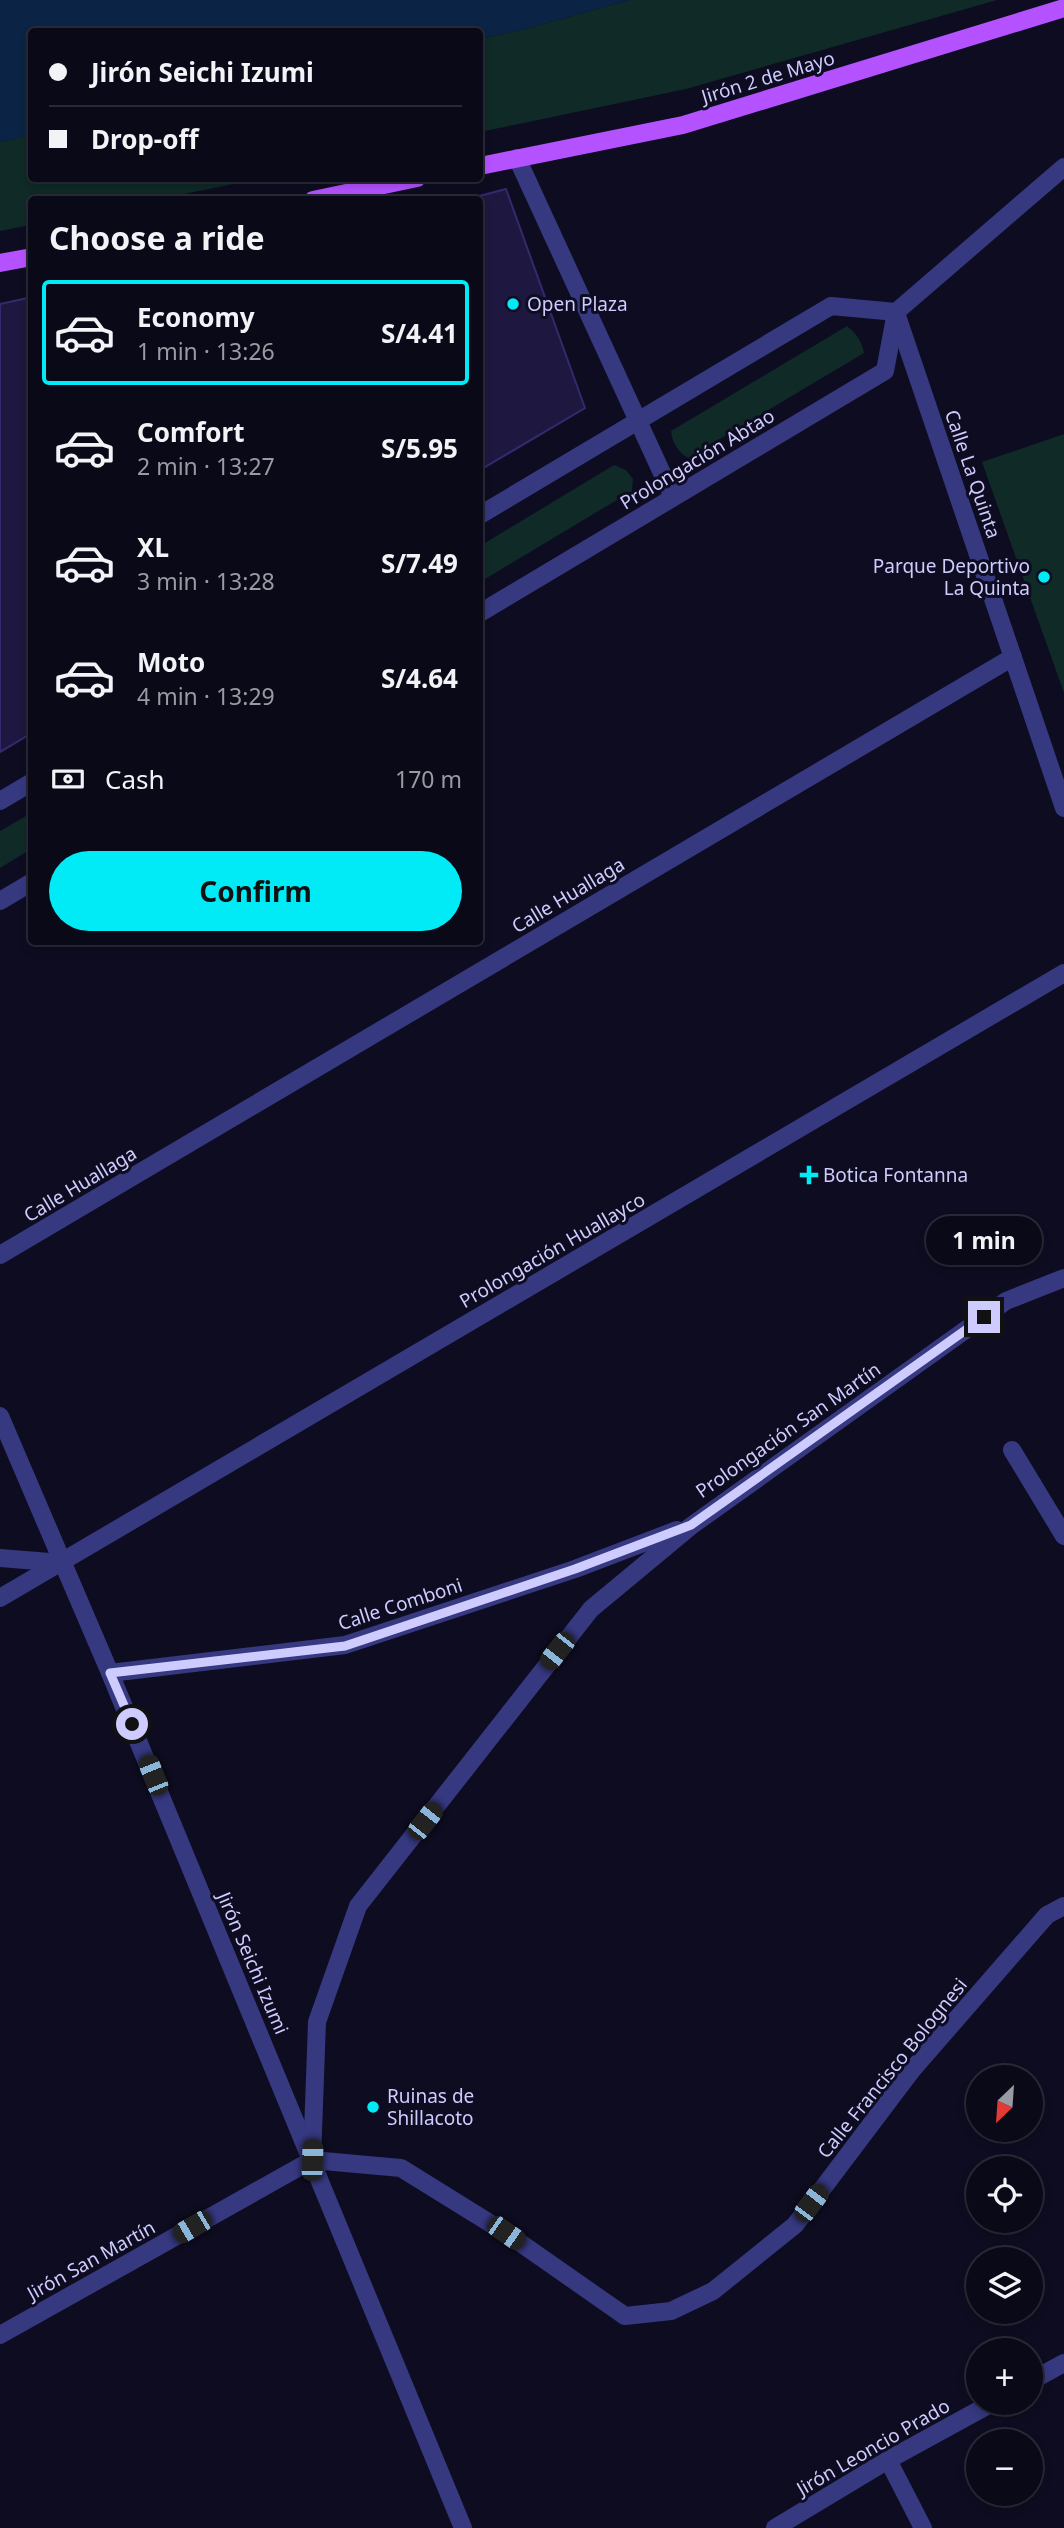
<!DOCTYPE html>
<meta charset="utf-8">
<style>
body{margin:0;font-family:"Noto Sans",sans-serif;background:#181725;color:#f1f3f6;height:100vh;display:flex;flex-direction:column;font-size:26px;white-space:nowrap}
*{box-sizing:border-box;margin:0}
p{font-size:23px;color:#999aa2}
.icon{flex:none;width:38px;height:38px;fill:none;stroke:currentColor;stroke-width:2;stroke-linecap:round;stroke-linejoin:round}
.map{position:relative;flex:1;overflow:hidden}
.drawer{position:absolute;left:28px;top:196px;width:455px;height:749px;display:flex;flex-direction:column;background:#0a0918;border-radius:7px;box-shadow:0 4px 10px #0003,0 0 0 2px #2a2a37}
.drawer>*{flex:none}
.guide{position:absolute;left:28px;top:28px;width:455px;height:154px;border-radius:7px;box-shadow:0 4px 10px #0003,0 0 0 2px #2a2a37;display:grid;align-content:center;height:154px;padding:0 21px;background:#0a0918}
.needle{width:46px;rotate:205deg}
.fabs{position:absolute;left:966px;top:2065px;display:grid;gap:14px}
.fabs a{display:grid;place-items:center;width:77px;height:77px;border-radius:50%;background:#0a0918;box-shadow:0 4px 10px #0003,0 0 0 2px #2a2a37;font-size:35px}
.end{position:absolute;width:32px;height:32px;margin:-16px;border:9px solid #cecbff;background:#111;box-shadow:0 0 0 4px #111}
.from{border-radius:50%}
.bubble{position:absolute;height:49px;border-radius:24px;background:#0a0918;box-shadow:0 4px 10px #0003,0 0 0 2px #2a2a37;font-size:23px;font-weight:700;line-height:49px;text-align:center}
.car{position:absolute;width:21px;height:42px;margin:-21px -10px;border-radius:9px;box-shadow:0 0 5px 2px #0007;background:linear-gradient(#222 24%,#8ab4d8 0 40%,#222 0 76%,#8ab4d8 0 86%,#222 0)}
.guide b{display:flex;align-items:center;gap:24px;height:66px;font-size:26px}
.guide b+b{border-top:2px solid #2a2a37}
.guide i{width:18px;height:18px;background:#f1f3f6}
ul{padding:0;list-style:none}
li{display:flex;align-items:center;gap:21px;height:105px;margin:0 14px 10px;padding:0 7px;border:4px solid transparent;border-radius:7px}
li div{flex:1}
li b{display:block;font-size:26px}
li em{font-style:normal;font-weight:700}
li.on{border-color:#00ebf6}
li>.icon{width:63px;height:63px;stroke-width:1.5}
h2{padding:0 21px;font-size:32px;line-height:84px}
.pay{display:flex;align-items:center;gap:18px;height:77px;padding:0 21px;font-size:26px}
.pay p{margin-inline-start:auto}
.cta{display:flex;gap:14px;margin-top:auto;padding:14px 21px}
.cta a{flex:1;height:80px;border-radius:42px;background:#00ebf6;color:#111;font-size:28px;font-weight:700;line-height:80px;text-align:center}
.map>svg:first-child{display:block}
</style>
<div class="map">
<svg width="1064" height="2528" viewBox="0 0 1064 2528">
<rect width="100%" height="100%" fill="#0e0c20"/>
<g fill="#0f2a27">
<path d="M 629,0 L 997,0 L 686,89 L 480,132 L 480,39 L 533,27 Z"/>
<path d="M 31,135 L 32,178 L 259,179 L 159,199 L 32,200 L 31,225 L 0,231 L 0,142 Z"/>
<path d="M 847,326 C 857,334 861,340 864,353 L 688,458 C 677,451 673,444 671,431 Z"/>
<path d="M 1064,434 L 1064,693 L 982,462 Z"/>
<path d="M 614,465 L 626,470 L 633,479 L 632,491 L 480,582 L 480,546 Z"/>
<path d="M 31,813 L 31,849 L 0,868 L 0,831 Z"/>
</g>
<path fill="#0b2445" d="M 0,0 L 629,0 L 533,27 L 480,39 L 480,32 L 32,32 L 31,135 L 0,142 Z"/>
<g fill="#1e1841" stroke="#332a6d" stroke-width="2">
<path d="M 506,189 L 585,408 L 480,470 L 480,200 L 464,200 Z"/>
<path d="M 32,297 L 32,733 L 0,752 L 0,304 Z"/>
</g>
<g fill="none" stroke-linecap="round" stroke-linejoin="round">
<g stroke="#363880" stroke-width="18">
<path d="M 517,158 L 673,497"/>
<path d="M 897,316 L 1064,808"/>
<path d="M 480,515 L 831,306 L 896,312"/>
<path d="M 480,613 L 885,371 L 896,312 L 1064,167"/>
<path d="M 0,801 L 32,782"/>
<path d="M 0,901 L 32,882"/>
<path d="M 0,1255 L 1013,657"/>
<path d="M 0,1416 L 110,1673 L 463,2528"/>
<path d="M 1012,1450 L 1064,1536"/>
<path d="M 0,1558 L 62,1563"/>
<path d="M 0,1598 L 1064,973"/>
<path d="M 110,1673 L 345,1645 L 575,1569 L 677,1530"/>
<path d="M 312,2160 L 317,2022 L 358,1906 L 591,1609 L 691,1526 L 1006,1301 L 1064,1278"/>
<path d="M 312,2160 L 401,2168 L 506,2233 L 625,2316 L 671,2311 L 713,2291 L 795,2225 L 912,2070 L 1047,1915 L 1064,1906"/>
<path d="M 0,2335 L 312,2160"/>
<path d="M 1031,2381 L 1064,2363"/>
<path d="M 888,2460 L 923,2528"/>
<path d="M 775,2528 L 888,2460 L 992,2403"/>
</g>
<g stroke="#b552ff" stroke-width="18">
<path d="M 480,166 L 683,125 L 1064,8"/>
<path d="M 313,200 L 417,178"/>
<path d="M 0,263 L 32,257"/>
</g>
</g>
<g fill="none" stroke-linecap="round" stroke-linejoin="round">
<path stroke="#cecbff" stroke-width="9" d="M 132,1724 L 110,1673 L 345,1646 L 575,1569 L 691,1525 L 984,1317"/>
</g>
<g fill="#00ebf6" stroke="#0e0c20" stroke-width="2.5">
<circle cx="513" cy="304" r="7"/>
<circle cx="1044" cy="577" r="7"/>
<path d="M805.5 1164.5h7v7h7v7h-7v7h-7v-7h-7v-7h7z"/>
<circle cx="373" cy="2107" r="7"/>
</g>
<g text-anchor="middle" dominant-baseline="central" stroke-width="6" stroke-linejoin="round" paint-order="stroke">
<g font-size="19" fill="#cecbff" stroke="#0e0c20">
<text transform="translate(768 77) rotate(-17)">Jirón 2 de Mayo</text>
<text transform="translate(697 459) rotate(-31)">Prolongación Abtao</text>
<text transform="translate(973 474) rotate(71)">Calle La Quinta</text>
<text transform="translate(568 895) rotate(-31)">Calle Huallaga</text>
<text transform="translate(80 1184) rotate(-31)">Calle Huallaga</text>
<text transform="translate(552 1250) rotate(-30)">Prolongación Huallayco</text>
<text transform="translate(788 1430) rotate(-35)">Prolongación San Martín</text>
<text transform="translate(400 1604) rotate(-18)">Calle Comboni</text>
<text transform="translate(253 1963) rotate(67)">Jirón Seichi Izumi</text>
<text transform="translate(892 2068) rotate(-51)">Calle Francisco Bolognesi</text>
<text transform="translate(91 2260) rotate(-29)">Jirón San Martín</text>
<text transform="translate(873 2447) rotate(-30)">Jirón Leoncio Prado</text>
</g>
<g font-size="19" fill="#cecbff" stroke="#0e0c20" text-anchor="start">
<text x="527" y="304">Open Plaza</text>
<text x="1030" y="566" text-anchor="end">Parque Deportivo<tspan x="1030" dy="22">La Quinta</tspan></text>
<text x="823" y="1175">Botica Fontanna</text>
<text x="387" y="2096">Ruinas de<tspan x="387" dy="22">Shillacoto</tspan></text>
</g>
</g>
</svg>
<div class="fabs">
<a><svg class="needle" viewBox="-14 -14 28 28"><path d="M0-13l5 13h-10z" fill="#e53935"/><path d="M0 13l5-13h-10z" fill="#999aa2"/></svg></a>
<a><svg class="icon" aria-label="locate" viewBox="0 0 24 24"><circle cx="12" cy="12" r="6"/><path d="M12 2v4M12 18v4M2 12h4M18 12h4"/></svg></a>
<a><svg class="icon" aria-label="layers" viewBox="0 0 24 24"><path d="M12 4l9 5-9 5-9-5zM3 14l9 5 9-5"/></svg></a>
<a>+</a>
<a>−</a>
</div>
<i class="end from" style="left:132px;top:1724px"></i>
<i class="end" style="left:984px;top:1317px"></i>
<div class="bubble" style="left:926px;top:1216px;width:116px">1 min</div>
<i class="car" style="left:557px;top:1651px;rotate:218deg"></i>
<i class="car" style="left:153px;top:1775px;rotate:338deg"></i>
<i class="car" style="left:425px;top:1821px;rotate:38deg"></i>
<i class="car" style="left:312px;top:2160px;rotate:2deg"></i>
<i class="car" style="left:811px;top:2203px;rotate:37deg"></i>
<i class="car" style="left:192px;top:2227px;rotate:240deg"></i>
<i class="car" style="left:506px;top:2233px;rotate:125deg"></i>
<div class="guide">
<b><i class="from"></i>Jirón Seichi Izumi</b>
<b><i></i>Drop-off</b>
</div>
<section class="drawer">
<h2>Choose a ride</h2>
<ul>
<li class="on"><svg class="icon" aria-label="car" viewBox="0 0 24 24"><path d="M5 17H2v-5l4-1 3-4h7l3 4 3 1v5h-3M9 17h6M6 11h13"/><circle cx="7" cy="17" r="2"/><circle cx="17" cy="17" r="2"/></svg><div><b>Economy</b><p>1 min · 13:26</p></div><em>S/4.41</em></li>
<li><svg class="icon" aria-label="car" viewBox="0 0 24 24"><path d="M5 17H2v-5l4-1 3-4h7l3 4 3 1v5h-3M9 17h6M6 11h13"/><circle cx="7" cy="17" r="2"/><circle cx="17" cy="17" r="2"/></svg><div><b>Comfort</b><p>2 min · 13:27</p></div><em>S/5.95</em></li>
<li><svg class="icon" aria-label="car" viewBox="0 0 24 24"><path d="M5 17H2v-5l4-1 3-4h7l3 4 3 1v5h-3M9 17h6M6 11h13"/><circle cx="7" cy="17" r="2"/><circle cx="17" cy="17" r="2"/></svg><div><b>XL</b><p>3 min · 13:28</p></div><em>S/7.49</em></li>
<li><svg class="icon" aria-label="car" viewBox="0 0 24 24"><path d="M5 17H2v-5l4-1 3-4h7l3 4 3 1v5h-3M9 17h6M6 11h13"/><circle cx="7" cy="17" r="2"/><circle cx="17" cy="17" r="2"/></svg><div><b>Moto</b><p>4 min · 13:29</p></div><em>S/4.64</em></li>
</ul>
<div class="pay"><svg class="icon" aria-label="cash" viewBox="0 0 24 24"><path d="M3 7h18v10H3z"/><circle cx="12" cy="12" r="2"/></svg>Cash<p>170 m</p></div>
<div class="cta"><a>Confirm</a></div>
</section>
</div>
